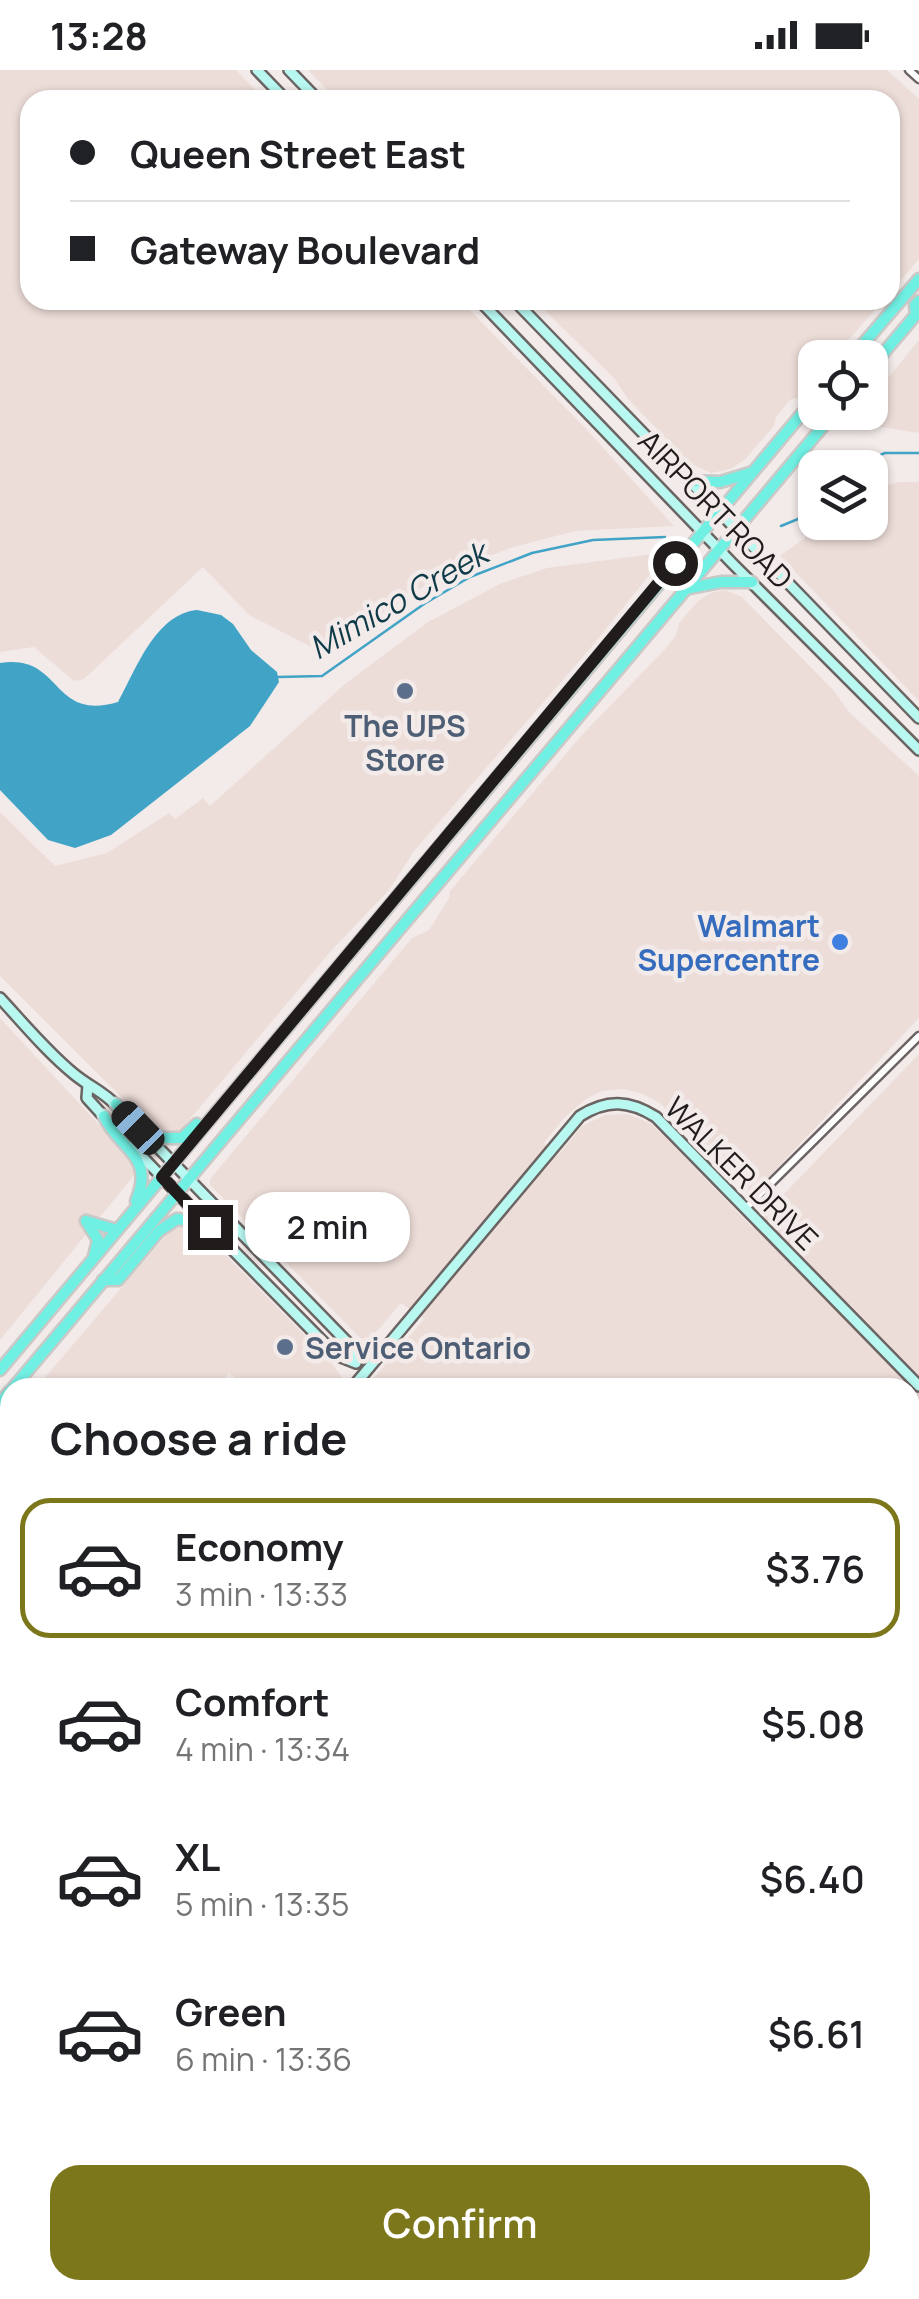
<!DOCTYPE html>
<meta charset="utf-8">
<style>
body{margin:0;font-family:Manrope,sans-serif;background:#f2f2f2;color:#202124;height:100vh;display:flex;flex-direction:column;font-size:38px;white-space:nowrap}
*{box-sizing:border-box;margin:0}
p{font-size:32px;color:#757577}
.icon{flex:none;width:55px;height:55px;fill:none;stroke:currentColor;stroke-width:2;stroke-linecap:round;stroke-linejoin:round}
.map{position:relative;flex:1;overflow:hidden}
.side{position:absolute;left:0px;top:1308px;width:920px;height:922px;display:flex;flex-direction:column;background:#fff;border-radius:30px 30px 0 0;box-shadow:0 2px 8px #0004}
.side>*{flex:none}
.banner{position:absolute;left:20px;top:20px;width:880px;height:220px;border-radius:30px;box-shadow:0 2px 8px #0004;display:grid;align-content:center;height:220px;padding:0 50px;background:#fff}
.controls{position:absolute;left:798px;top:270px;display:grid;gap:20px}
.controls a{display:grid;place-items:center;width:90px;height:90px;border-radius:20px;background:#fff;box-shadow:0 2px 8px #0004;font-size:50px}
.end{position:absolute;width:45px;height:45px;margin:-22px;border:12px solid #1f1c1b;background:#fff;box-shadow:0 0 0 5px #fff}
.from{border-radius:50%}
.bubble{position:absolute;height:70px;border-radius:30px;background:#fff;box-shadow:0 2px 8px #0004;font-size:32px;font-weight:600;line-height:70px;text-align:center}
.car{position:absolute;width:30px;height:60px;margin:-30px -15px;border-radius:12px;box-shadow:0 0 8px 2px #0007;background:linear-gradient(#222 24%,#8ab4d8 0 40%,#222 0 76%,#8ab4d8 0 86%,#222 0)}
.banner b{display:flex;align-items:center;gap:35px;height:95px;font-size:38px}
.banner b+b{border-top:2px solid #e0e0e0}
.banner i{width:25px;height:25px;background:#202124}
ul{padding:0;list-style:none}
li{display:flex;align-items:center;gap:30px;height:140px;margin:0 20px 15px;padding:0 30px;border:5px solid transparent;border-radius:30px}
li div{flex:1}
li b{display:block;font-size:38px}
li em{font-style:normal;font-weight:600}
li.selected{border-color:#7d771b}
li>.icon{width:90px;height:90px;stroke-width:1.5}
h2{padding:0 50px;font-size:45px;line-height:120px}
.action{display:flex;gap:20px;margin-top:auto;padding:20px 50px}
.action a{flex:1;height:115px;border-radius:30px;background:#7d771b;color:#fff;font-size:40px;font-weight:600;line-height:115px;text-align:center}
.status{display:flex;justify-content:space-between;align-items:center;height:70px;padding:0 50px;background:#fff;direction:ltr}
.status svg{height:28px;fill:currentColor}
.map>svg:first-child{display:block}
</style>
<div class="status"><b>13:28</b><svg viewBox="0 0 49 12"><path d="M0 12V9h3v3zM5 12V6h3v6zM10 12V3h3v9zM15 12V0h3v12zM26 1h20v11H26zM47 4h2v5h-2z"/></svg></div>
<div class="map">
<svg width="919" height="2229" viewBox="0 0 919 2229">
<rect width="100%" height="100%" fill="#f3ebe9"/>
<g fill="#edddd8">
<path d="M 0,0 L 236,0 L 265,30 L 30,30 L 30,230 L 460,230 L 587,360 L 674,456 L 575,461 L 510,478 L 438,507 L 388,539 L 329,586 L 249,545 L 203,497 L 84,609 L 74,611 L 34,577 L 0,582 Z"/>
<path d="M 308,0 L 887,0 L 919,29 L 919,189 L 890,223 L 890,30 L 337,30 Z"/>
<path d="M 534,230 L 884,230 L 833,287 L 815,288 L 815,309 L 799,327 L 790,330 L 776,347 L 774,356 L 745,389 L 731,399 L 711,403 L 690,393 L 628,329 L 614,308 Z"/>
<path d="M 919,270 L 919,363 L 875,356 L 858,345 L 870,342 L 870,330 Z"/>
<path d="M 900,412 L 919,412 L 919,631 L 780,486 L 825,453 L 870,452 L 870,419 Z"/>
<path d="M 668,482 L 588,581 L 414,781 L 389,820 L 331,881 L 180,1061 L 173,1064 L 155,1061 L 0,906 L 0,742 L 55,796 L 107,783 L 169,743 L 175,749 L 203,728 L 210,736 L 345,614 L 428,552 L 502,513 L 547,498 Z"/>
<path d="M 725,520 L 742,527 L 834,621 L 849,642 L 919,706 L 919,948 L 751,1126 L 660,1033 L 643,1024 L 623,1019 L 602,1021 L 586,1029 L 563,1049 L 544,1073 L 557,1086 L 582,1056 L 605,1045 L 628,1044 L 650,1053 L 667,1069 L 752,1157 L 919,984 L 919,2229 L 133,2229 L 124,2220 L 910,2220 L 910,1318 L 366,1317 L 424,1249 L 401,1233 L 366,1274 L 210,1115 L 210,1109 L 412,868 L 429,860 L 449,828 L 450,821 L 580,667 L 665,579 L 676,565 L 679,553 L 697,532 L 710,523 Z"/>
<path d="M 0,948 L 130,1088 L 135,1104 L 0,1270 Z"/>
<path d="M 184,1155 L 200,1159 L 330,1291 L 343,1309 L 341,1317 L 248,1317 L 229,1303 L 216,1317 L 36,1318 L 168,1163 Z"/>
<path d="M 10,1344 L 10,2096 L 0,2085 L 0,1359 Z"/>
</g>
<path fill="#41a3c5" d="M 197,540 L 221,545 L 233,554 L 251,580 L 277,602 L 279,612 L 250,656 L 111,765 L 75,778 L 48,770 L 0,720 L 0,593 C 63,583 50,652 118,632 C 136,600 155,544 197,540 Z"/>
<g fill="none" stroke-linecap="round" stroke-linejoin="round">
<g stroke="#41a3c5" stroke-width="2.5">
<path d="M 848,398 L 885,383 L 919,383"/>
<path d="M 781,456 L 798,449 L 815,431"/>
<path d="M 278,607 L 322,606 L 424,534 L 470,507 L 532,483 L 593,470 L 665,467"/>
<path d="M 390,1314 L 394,1318"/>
<path d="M 910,1785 L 919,1795"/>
</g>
<g stroke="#6b6462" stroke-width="11">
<g id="street">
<path d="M 909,0 L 919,9"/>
<path d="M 747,1137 L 919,966"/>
<path d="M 910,1456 L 919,1447"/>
<path d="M 486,2229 L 494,2220"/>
</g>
</g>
<g stroke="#6b6462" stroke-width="14">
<g id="secondary">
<path d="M 257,0 L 286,30"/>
<path d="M 289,0 L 318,30"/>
<path d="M 479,230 L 732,493 L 919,680"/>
<path d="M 514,230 L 919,648"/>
<path d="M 0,928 C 24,954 47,982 74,1004 C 91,1018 102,1020 119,1038"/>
<path d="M 88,1015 L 87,1028 L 107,1050"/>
<path d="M 144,1063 L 347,1272 L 355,1291"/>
<path d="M 132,1076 L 208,1155"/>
<path d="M 226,1173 L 336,1285 L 356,1293"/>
<path d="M 352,1318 L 580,1046 C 607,1029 629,1030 656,1047 L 919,1316"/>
<path d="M 0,2120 L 10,2131"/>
<path d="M 98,2220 L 107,2229"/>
<path d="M 858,2220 L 867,2229"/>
</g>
</g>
<g stroke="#c9c9c8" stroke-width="15">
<g id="primary">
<path d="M 916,245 L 915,235 L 919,231"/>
<path d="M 851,288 L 919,209"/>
<path d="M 870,299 L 919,241"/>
<path d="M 689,411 L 720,412 L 750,403"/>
<path d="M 685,519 L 721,512 L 752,512"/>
<path d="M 116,1034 L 156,1068 L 182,1068 L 197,1054"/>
<path d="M 104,1046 C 118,1079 156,1085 136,1131"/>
<path d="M 86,1151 L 98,1170 L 94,1186"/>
<path d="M 86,1151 L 117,1160"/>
<path d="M 103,1210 L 118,1210 L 159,1161 L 177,1149 L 199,1152 L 228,1176"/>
<path d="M 0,1300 L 815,328"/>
<path d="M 13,1318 L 835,342"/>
<path d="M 0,1333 L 10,1321"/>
</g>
</g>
<use href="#street" stroke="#fff" stroke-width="6"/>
<use href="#secondary" stroke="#b8f8f1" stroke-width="9"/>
<use href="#primary" stroke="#70f0e3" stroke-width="10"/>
<g stroke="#6e6968" stroke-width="6">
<g id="rail">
<path d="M 910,1769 L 919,1779"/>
<path d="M 910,2012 L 919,2003"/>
<path d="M 689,2229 L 698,2220"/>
</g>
</g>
<use href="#rail" stroke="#f3ebe9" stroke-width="2.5" stroke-dasharray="8" stroke-linecap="butt"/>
</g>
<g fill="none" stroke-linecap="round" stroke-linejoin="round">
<path stroke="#1f1c1b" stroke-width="12" d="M 210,1157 L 162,1107 L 675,493"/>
</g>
<g fill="#5c6f8a" stroke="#f3ebe9" stroke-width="4">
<circle cx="405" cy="621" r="10"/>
<circle cx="285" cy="1277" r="10"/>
</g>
<circle fill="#3f7fe0" stroke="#f3ebe9" stroke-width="4" cx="840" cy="872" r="10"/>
<g text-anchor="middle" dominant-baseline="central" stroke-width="9" stroke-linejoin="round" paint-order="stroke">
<g font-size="30" fill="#1f1c1b" stroke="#f3ebe9">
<text transform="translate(716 439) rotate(46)">AIRPORT ROAD</text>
<text transform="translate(742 1103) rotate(45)">WALKER DRIVE</text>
</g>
<g font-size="30" font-weight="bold" fill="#4e5e75" stroke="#f3ebe9">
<text x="405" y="655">The UPS<tspan x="405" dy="34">Store</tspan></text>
<text x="305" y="1277" text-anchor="start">Service Ontario</text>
</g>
<g font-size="30" font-weight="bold" fill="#366cbe" stroke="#f3ebe9" text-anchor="end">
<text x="820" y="855">Walmart<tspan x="820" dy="34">Supercentre</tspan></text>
</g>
<g font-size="32" font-style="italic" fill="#0f3b49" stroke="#f3ebe9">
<text transform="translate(398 530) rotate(-30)">Mimico Creek</text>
</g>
</g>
</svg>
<div class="controls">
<a><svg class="icon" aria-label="locate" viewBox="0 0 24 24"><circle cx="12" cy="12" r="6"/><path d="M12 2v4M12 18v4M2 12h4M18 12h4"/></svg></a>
<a><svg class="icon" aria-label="layers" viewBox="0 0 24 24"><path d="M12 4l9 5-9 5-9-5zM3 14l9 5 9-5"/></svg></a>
</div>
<i class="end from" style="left:675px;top:493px"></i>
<i class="end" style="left:210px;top:1157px"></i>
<div class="bubble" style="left:245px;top:1122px;width:165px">2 min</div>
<i class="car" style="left:138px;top:1058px;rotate:316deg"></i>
<div class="banner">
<b><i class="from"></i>Queen Street East</b>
<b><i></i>Gateway Boulevard</b>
</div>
<section class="side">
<h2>Choose a ride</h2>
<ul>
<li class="selected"><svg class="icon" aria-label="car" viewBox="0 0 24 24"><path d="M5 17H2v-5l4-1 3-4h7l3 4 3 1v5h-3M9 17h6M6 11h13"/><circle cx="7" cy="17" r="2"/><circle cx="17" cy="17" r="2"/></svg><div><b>Economy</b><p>3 min · 13:33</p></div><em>$3.76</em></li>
<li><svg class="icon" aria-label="car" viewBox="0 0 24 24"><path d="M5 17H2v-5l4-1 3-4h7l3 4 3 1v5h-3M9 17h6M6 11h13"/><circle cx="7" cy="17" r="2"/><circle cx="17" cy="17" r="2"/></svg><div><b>Comfort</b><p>4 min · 13:34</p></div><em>$5.08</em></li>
<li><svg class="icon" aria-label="car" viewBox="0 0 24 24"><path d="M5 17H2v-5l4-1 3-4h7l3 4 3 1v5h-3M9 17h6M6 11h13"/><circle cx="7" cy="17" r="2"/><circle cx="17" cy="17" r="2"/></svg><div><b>XL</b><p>5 min · 13:35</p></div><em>$6.40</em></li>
<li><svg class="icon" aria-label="car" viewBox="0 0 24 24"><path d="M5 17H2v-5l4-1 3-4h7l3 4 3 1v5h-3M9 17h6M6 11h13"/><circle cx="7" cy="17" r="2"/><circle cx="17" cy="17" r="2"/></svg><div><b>Green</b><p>6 min · 13:36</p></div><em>$6.61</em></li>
</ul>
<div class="action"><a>Confirm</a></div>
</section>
</div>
